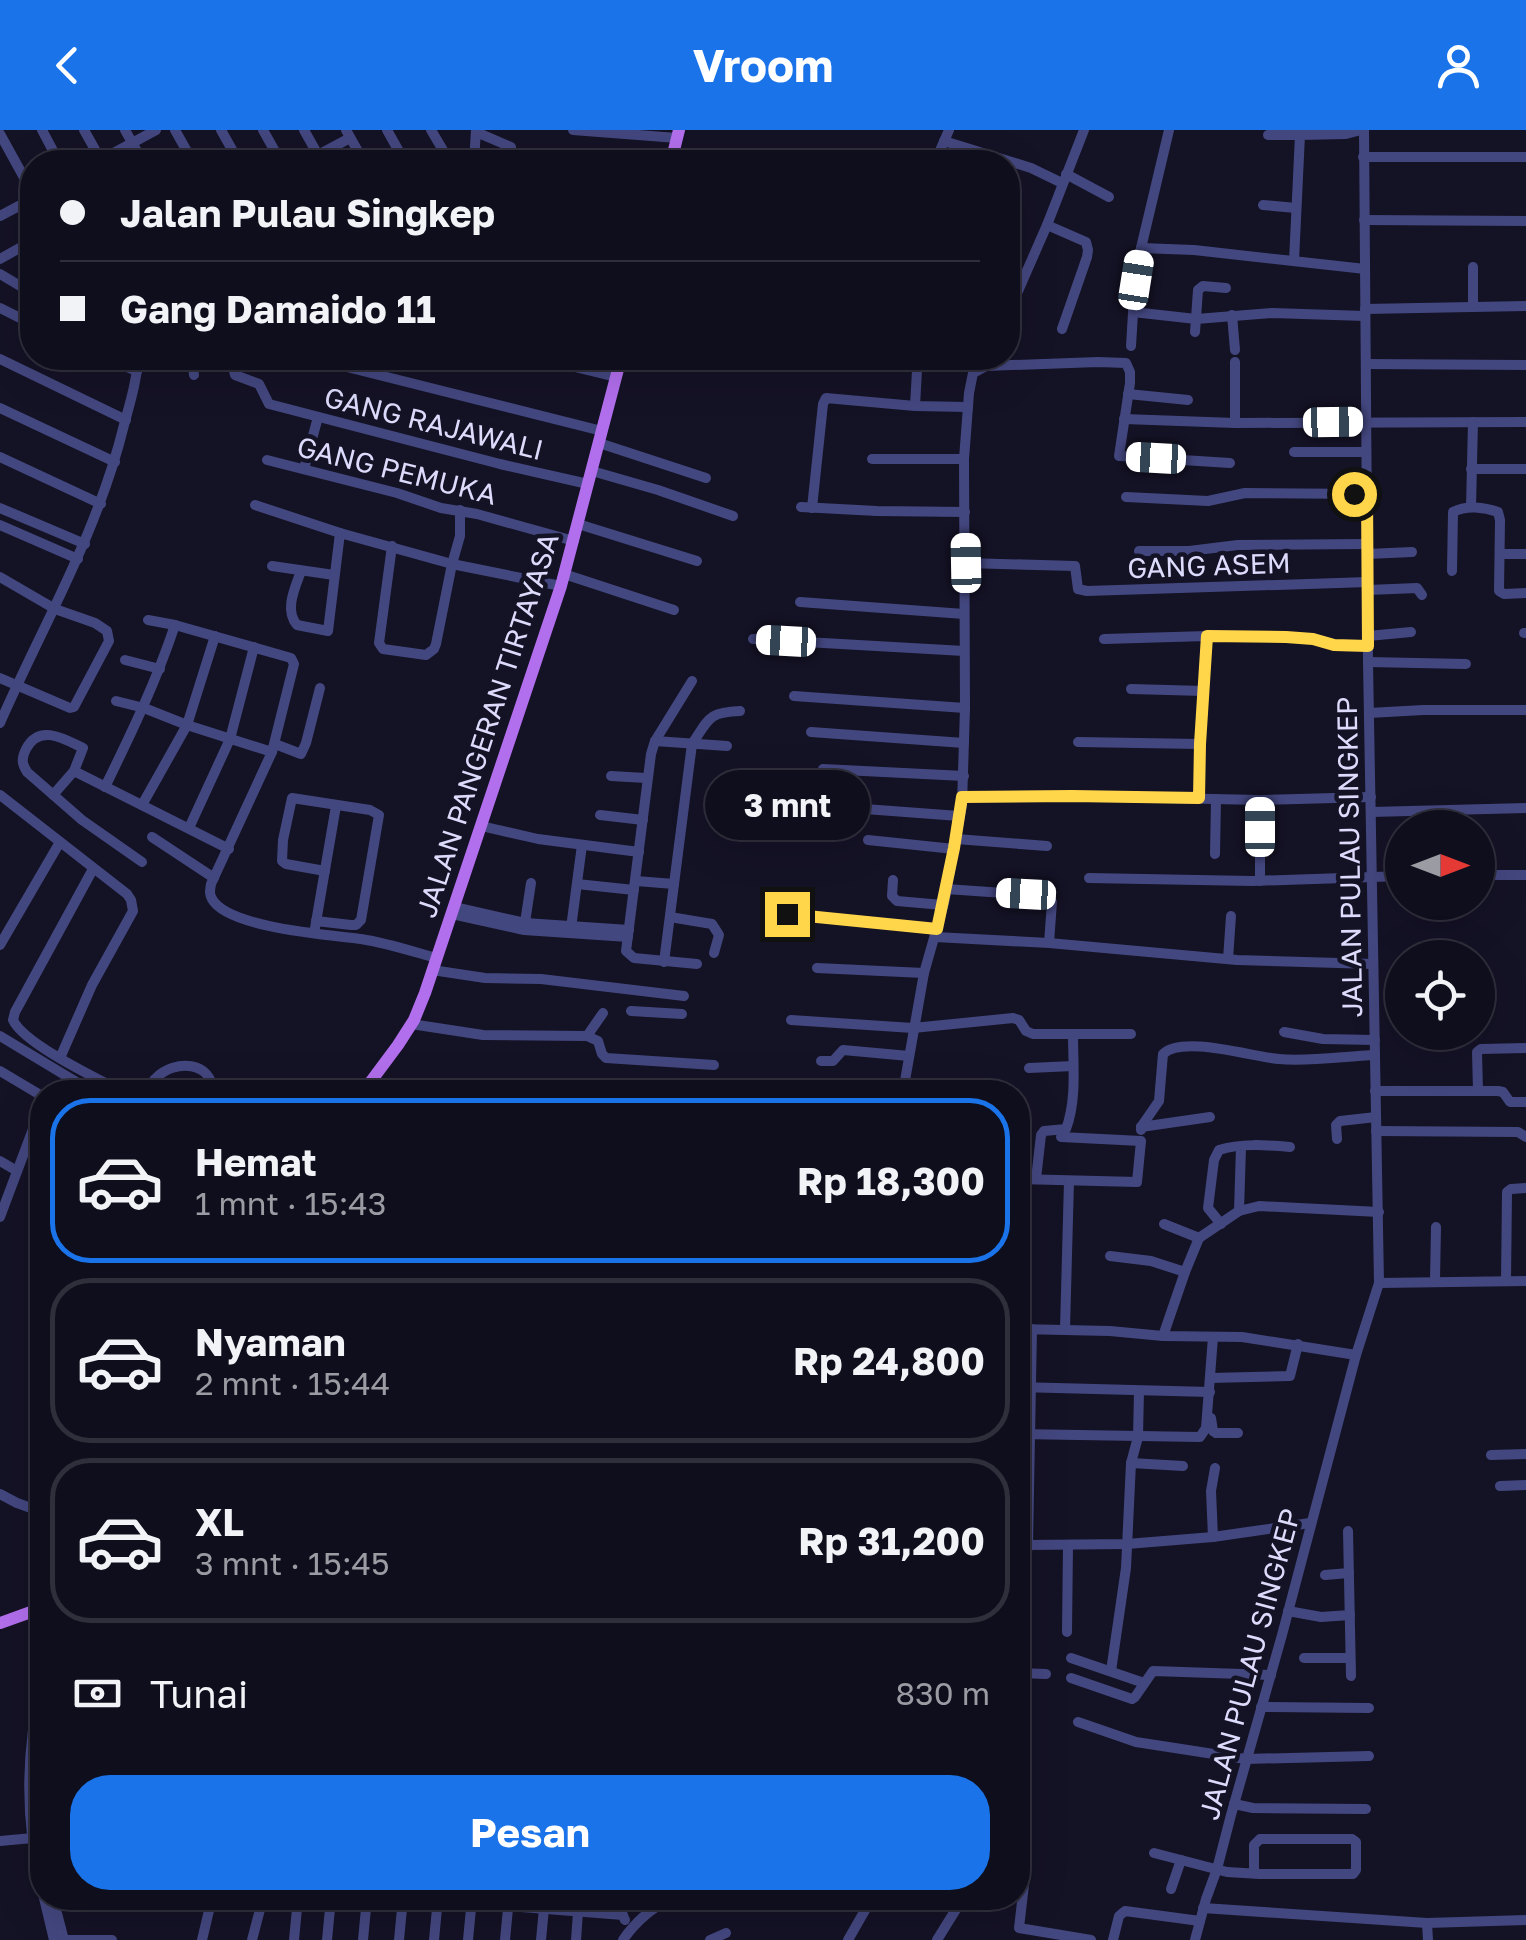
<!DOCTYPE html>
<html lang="id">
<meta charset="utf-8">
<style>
body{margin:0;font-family:"Golos Text",sans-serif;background:#1d1c29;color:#f1f3f6;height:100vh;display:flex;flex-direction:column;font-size:38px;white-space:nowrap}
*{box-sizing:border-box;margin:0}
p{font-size:32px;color:#9b9ca3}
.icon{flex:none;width:55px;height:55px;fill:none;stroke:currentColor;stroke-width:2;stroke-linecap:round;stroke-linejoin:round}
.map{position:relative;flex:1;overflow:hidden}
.panel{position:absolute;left:30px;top:950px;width:1000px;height:830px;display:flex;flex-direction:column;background:#0f0e1c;border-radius:40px;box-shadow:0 10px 40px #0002,0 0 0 2px #2f2e3b}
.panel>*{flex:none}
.banner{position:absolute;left:20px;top:20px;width:1000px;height:220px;border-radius:40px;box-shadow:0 10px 40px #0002,0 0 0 2px #2f2e3b;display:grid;align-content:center;height:220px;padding:0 40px;background:#0f0e1c}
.needle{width:65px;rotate:90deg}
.controls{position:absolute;left:1385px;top:680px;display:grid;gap:20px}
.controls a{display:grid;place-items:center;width:110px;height:110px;border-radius:50%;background:#0f0e1c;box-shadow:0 10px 40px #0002,0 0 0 2px #2f2e3b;font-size:50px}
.end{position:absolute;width:45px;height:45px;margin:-22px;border:12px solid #ffd54a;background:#111;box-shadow:0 0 0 5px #111}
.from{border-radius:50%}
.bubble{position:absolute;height:70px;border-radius:35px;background:#0f0e1c;box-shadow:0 10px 40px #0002,0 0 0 2px #2f2e3b;font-size:32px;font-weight:700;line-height:70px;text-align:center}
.car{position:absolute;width:30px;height:60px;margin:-30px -15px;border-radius:12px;box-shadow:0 0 8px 2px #0007;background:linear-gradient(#fff 24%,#345 0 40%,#fff 0 76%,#345 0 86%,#fff 0)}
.banner b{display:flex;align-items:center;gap:35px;height:95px;font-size:38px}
.banner b+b{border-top:2px solid #2f2e3b}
.banner i{width:25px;height:25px;background:#f1f3f6}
ul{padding:18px 0 0;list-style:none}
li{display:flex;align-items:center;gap:30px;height:165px;margin:0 20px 15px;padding:0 20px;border:5px solid #2f2e3b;border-radius:40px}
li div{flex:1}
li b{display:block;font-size:38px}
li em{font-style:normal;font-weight:700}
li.active{border-color:#1a73e8}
li>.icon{width:90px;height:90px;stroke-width:1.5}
.pay{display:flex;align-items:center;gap:25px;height:110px;padding:0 40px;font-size:38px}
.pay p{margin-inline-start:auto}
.primary-button{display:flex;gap:20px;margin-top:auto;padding:20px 40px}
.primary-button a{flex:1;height:115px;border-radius:40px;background:#1a73e8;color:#fff;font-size:40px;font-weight:700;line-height:115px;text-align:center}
header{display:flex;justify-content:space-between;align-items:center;height:130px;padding:0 40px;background:#1a73e8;color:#fff;font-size:45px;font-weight:700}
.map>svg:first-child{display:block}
</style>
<header><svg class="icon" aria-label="back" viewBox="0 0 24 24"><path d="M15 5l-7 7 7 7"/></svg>Vroom<svg class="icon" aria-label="person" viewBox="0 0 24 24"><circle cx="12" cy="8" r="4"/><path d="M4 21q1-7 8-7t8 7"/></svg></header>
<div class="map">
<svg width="1526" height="1810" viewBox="0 0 1526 1810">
<rect width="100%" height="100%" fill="#141225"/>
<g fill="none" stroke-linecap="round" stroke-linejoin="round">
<g stroke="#43477f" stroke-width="10">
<path d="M 42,0 L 59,32"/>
<path d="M 84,0 L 102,32"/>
<path d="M 125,0 L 143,32"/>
<path d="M 175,0 L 193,32"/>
<path d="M 221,0 L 239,32"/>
<path d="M 263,0 L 281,32"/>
<path d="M 304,0 L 322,32"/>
<path d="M 346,0 L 364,32"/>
<path d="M 387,0 L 405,32"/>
<path d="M 431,0 L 450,32"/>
<path d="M 573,0 L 677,8"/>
<path d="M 476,2 L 511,17"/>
<path d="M 0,4 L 32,62"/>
<path d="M 1268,5 L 1300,5"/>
<path d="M 944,11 L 1031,38 L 1062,53"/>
<path d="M 1363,27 L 1526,27"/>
<path d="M 97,32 L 156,0"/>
<path d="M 305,32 L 350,8"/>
<path d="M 474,32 L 476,0"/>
<path d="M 935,32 L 949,0"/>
<path d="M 1066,44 L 1109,67"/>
<path d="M 1263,75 L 1296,78"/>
<path d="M 0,86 L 32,69"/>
<path d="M 1364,90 L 1526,91"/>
<path d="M 1047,95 L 1086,112 L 1088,120 L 1087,127 L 1062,199"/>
<path d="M 1141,118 L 1194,120 L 1365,139"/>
<path d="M 0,129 L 32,111"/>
<path d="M 1294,131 L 1300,5 L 1346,4 L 1361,0"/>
<path d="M 1473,137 L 1473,177"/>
<path d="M 0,144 L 32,163"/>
<path d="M 0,178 L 32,194"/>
<path d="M 1365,179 L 1526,176"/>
<path d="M 1133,182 L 1196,189 L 1272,183 L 1365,186"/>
<path d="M 1008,184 L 1047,95 L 1084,0"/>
<path d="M 1232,185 L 1235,220"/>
<path d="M 1195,202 L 1198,160 L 1203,156 L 1226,158"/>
<path d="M 1131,216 L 1135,150 L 1141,118 L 1169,0"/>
<path d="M 105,228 L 137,241"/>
<path d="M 192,228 L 194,245"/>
<path d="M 231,228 L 235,245 L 259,254 L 269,274 L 500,334 L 588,354"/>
<path d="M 311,228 L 602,301"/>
<path d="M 538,228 L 616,247"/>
<path d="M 0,229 L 126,290"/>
<path d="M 1366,234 L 1526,235"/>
<path d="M 1128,264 L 1188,270"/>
<path d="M 915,276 L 917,240"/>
<path d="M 0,278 L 115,332"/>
<path d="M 1124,289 L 1235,293 L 1526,292"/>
<path d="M 1235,293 L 1235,232"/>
<path d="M 599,313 L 706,348"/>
<path d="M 1294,322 L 1366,322"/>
<path d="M 0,327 L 101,374"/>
<path d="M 872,329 L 964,329"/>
<path d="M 267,330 L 397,363 L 441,378 L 477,384 L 574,411"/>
<path d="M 304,339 L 318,287"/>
<path d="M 1471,339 L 1526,339"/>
<path d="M 592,341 L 658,360 L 733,386"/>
<path d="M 1126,367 L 1208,371 L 1245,363 L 1367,364"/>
<path d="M 255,375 L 340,403 L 452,434 L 561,456"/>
<path d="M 801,377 L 877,381 L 965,382"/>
<path d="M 1471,377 L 1473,292"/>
<path d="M 0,378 L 85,414"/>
<path d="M 812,378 L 823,274 L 826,268 L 915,276 L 968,277"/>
<path d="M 578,394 L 697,431"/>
<path d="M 0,395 L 78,429"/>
<path d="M 392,416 L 379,513 L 383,519 L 426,525 L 434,519 L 436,514 L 452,434 L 460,406 L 460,380"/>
<path d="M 1139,421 L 1189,421 L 1238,415 L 1367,414"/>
<path d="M 1367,424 L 1412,422"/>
<path d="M 1500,424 L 1526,424"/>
<path d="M 966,433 L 1075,436 L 1078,459 L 1087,461 L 1368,452"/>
<path d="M 272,436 L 334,445"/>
<path d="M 301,441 C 295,458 284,480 297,495 L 328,501 L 340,403"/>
<path d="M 1452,441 L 1453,382 C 1466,375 1484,377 1498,382 L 1500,390 L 1499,461 L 1504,464 L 1526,463"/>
<path d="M 564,444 L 674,480"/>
<path d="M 0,447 L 55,479 L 95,493 L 107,501 L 109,511 L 74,577 L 70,578 L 0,548"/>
<path d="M 1368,460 L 1417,458 L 1422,465"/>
<path d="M 800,472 L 964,484"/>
<path d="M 148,490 L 175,495 L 291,528 L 294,534 L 272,622 L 211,754 C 210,761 209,763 212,769 C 228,798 330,805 361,809 C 387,813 411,821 436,828"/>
<path d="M 1524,503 L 1526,503"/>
<path d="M 1368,506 L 1411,502"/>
<path d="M 753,509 L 964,521"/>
<path d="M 1104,509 L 1207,506 L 1286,507 L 1313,509 L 1334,515 L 1368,516"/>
<path d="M 125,530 L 160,539"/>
<path d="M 1368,532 L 1466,534"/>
<path d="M 692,551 L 655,611 L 651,624 L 626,821 L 634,828 L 697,834"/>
<path d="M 1131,559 L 1204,561"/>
<path d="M 794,566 L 965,578"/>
<path d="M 116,571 L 144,578 L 187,595 L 272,622"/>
<path d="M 1369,583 L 1423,580 L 1526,580"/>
<path d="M 0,593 C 44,493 98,402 124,295 C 130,273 137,250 138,228"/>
<path d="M 811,602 L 964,613"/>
<path d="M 655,611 L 727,616"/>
<path d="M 1078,612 L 1200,614"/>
<path d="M 275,614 L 301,624 L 306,613 L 320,558"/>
<path d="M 823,639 L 964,646"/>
<path d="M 74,641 L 229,719"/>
<path d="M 611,646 L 646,648"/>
<path d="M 105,657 C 131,604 156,552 175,495"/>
<path d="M 0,665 L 127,764 L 131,770 L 133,781 L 92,855 L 60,928"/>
<path d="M 53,665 L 74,641 L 83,618 C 63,608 39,594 26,619 C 21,629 22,634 27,642 L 82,690 L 142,732"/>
<path d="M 963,667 L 1072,666 L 1260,670 L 1371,667"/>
<path d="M 1199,668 L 1200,614 L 1207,506"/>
<path d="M 1260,670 L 1260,751"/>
<path d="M 142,675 L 187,595 L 215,506"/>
<path d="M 838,677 L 959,686"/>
<path d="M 1371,682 L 1526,678"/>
<path d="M 600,685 L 643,690"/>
<path d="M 481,696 L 538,709 L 639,722"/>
<path d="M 189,698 L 230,609 L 254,517"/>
<path d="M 152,707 L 214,748"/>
<path d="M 956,709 L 1047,716"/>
<path d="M 868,710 L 954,719"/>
<path d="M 1215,724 L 1216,669"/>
<path d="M 93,739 L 15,882 L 13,890 C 24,914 98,949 123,962"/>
<path d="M 1478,745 L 1526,745"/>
<path d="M 1089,748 L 1252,751 L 1402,746"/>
<path d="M 893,750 L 892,766 L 897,771 L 943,775"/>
<path d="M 636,751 L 674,754"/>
<path d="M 577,754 L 634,760"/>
<path d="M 946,759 L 1049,766 L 1052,772 L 1049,813"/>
<path d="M 454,777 L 525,793 L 629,800"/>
<path d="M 452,784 L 524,800 L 628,807"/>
<path d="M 787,784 L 937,799"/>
<path d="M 670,787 L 712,794 L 719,805 L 714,823"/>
<path d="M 316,791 L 351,795 L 356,795 L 361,790 L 379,685 L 370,680 L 292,668 L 283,710 L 282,731 L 286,734 L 325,741"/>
<path d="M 315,798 L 336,676"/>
<path d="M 571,798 L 582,715"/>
<path d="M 524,799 L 531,753"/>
<path d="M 935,807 L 1049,813 L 1237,830 L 1373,834"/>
<path d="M 0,815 L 60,712"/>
<path d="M 1228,829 L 1231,786"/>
<path d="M 664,832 L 692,614 C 709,589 708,582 740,581"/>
<path d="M 817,838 L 924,843"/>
<path d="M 432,840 L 485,848 L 541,849 L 684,866"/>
<path d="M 631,881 L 682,884"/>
<path d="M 791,890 L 913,898 L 1013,888 L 1019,890 L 1026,901 L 1033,904 L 1131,904"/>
<path d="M 411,894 L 483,905 L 587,906 L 598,911 L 602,924 L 606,928 L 714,935"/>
<path d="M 1284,902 L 1323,909 L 1375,910"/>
<path d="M 0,906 L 93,962"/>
<path d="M 587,906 L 603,883"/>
<path d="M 821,931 L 833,931 L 843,920 L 909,926"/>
<path d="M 1029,938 L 1073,936"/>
<path d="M 0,941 L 42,966"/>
<path d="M 1375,961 L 1498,961 L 1503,962 L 1510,972 L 1526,972"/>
<path d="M 1478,961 L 1477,922 L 1481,919 L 1526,918"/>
<path d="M 147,962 C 149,958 152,951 156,948 C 175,929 212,931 213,962"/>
<path d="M 903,962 L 924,843 L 944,773 L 962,675 L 965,578 L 964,329 L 969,263 L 973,243 L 986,236 L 1098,232 L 1126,233 L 1130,242 L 1130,253 L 1119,326 L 1230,333"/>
<path d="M 1141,997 L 1159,971 L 1163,924 C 1183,905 1252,927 1279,929 C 1309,932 1345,926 1375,925"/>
<path d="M 1141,1000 L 1141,997 L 1210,987"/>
<path d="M 1376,1001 L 1518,1002 L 1526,1007"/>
<path d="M 1337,1009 L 1336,995 L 1340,991 L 1376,987"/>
<path d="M 0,1031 L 17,1041"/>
<path d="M 1018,1049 L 1137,1052 L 1141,1011 L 1061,1007"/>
<path d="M 1036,1049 L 1041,1005 L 1044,1001 L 1066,999 C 1077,970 1073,934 1073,904"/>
<path d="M 1239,1081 L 1241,1017"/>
<path d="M 0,1087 L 42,975"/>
<path d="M 1164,1094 L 1199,1108"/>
<path d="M 1221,1094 L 1208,1078 L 1214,1030 L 1219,1020 C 1240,1013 1267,1015 1290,1017"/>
<path d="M 1110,1126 L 1151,1131 L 1185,1142"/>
<path d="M 1435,1151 L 1436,1097"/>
<path d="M 1506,1151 L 1507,1062 L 1511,1059 L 1526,1058"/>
<path d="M 1379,1153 L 1526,1151"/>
<path d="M 1018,1199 L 1110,1201 L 1163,1206 L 1242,1207 L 1356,1225"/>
<path d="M 1065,1199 L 1069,1051"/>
<path d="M 1163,1206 L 1185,1142 L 1199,1108 L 1239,1081 L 1259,1076 L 1379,1082"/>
<path d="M 1210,1248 L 1290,1246 L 1298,1214"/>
<path d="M 1018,1257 L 1210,1262"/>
<path d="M 1211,1288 L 1213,1301 L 1216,1303 L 1238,1303"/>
<path d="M 1018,1304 L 1200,1307 L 1206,1298 L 1213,1207"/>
<path d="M 1491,1325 L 1526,1324"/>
<path d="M 1131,1333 L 1183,1336"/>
<path d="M 1500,1356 L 1526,1355"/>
<path d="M 0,1364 L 17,1373 L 42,1382"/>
<path d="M 1348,1401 L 1351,1546"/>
<path d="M 1213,1407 L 1211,1361 L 1215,1338"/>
<path d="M 1028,1415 L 1127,1414 L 1213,1407 L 1310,1393"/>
<path d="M 1325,1445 L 1349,1443"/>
<path d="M 1018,1461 L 1025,1435 L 1028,1415 L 1032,1199"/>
<path d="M 1288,1481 L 1321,1487 L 1350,1485"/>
<path d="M 1067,1502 L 1068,1415"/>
<path d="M 1071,1528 L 1144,1553"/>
<path d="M 1304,1528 L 1350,1528"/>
<path d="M 1111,1541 L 1126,1438 L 1131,1333 L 1138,1307 L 1139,1261"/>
<path d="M 1018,1543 L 1046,1544"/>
<path d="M 1071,1548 L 1132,1569 L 1135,1567 L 1153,1541 L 1271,1545"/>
<path d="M 42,1553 C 25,1622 25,1692 42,1762"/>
<path d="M 1261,1577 L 1369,1578"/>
<path d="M 1078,1592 L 1136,1612 L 1246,1629 L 1369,1626"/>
<path d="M 42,1616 L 42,1685"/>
<path d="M 1234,1674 L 1253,1678 L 1366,1679"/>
<path d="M 0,1711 L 33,1708"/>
<path d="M 1154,1723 L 1227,1742 L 1260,1744 L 1353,1744 L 1356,1740 L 1356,1712 L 1352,1709 L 1260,1709 L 1254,1715 L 1254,1744"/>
<path d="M 1018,1745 L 1025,1746 L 1019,1798 L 1091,1810"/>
<path d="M 1171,1759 L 1181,1730"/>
<path d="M 44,1768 L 54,1810"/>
<path d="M 53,1768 L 64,1810"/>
<path d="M 406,1768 L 623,1785"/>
<path d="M 614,1768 L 625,1790"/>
<path d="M 1203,1778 L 1427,1793 L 1526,1790"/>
<path d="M 1427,1793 L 1428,1810"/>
<path d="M 64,1810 L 112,1810"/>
<path d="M 202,1810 L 212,1768"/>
<path d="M 252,1810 L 263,1768"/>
<path d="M 294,1810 L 298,1768"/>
<path d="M 327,1810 L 331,1768"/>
<path d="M 363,1810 L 367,1768"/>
<path d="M 399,1810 L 403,1768"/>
<path d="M 434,1810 L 438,1768"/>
<path d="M 468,1810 L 472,1768"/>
<path d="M 505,1810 L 509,1768"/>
<path d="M 541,1810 L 545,1768"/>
<path d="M 576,1810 L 579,1768"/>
<path d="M 623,1810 C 635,1792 652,1778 671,1768"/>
<path d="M 710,1810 L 726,1803"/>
<path d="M 848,1810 L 872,1768"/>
<path d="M 937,1810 L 963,1768"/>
<path d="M 1113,1810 L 1119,1786 L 1125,1781 L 1200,1791"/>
<path d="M 1195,1810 L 1206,1769 L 1217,1739 L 1231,1685 L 1282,1505 L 1356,1225 L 1379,1153 L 1368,532 L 1364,0"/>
</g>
<g stroke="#b26fed" stroke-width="12">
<path d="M 671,32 L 679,0"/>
<path d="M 363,962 L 398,915 L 414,890 L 425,863 L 561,456 L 621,228"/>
<path d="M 0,1493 L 42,1478"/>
</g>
</g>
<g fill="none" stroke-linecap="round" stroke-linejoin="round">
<path stroke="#ffd54a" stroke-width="12" d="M 787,784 L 937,799 L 954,718 L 962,667 L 1072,666 L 1199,668 L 1200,614 L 1207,506 L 1286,507 L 1313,509 L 1334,515 L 1368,516 L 1367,364 L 1354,364"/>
</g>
<g text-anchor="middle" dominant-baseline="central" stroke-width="9" stroke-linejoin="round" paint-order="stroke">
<g font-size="28" fill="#dcdbfb" stroke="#141225">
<text transform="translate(434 293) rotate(14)">GANG RAJAWALI</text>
<text transform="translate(397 340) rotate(14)">GANG PEMUKA</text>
<text transform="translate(1209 435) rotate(-2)">GANG ASEM</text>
<text transform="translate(487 595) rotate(-72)">JALAN PANGERAN TIRTAYASA</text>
<text transform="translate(1349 727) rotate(-91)">JALAN PULAU SINGKEP</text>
<text transform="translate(1249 1534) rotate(-75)">JALAN PULAU SINGKEP</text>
</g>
</g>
</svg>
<div class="controls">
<a><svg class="needle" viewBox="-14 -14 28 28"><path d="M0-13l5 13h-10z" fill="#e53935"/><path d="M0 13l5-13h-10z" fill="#9b9ca3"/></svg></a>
<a><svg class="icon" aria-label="locate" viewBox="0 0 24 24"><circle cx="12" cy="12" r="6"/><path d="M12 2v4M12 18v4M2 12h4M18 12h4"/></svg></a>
</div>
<i class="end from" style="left:1354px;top:364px"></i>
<i class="end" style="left:787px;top:784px"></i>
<div class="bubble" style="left:705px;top:640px;width:165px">3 mnt</div>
<i class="car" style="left:1136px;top:150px;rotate:9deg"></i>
<i class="car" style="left:1333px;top:292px;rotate:89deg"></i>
<i class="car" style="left:1156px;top:328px;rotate:273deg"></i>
<i class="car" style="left:966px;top:433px;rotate:359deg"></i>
<i class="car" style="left:786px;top:511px;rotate:273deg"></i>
<i class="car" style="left:1260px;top:697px;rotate:0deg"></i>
<i class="car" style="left:1026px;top:764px;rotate:273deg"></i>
<div class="banner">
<b><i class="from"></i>Jalan Pulau Singkep</b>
<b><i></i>Gang Damaido 11</b>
</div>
<section class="panel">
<ul>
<li class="active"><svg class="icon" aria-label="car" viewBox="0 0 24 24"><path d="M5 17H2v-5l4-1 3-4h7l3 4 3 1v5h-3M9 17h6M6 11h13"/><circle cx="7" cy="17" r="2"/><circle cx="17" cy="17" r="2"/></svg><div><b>Hemat</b><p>1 mnt · 15:43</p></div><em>Rp 18,300</em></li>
<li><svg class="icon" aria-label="car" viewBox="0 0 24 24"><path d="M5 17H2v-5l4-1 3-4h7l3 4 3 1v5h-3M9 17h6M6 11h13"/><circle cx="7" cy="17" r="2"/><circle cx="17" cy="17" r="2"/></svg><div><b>Nyaman</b><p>2 mnt · 15:44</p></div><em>Rp 24,800</em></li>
<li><svg class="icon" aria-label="car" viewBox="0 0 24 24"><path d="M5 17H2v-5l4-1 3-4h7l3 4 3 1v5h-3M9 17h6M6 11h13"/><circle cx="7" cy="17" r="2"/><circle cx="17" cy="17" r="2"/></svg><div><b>XL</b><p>3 mnt · 15:45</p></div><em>Rp 31,200</em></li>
</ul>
<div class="pay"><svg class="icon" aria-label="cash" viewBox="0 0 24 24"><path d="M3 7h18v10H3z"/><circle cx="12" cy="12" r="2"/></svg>Tunai<p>830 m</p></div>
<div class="primary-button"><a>Pesan</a></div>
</section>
</div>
